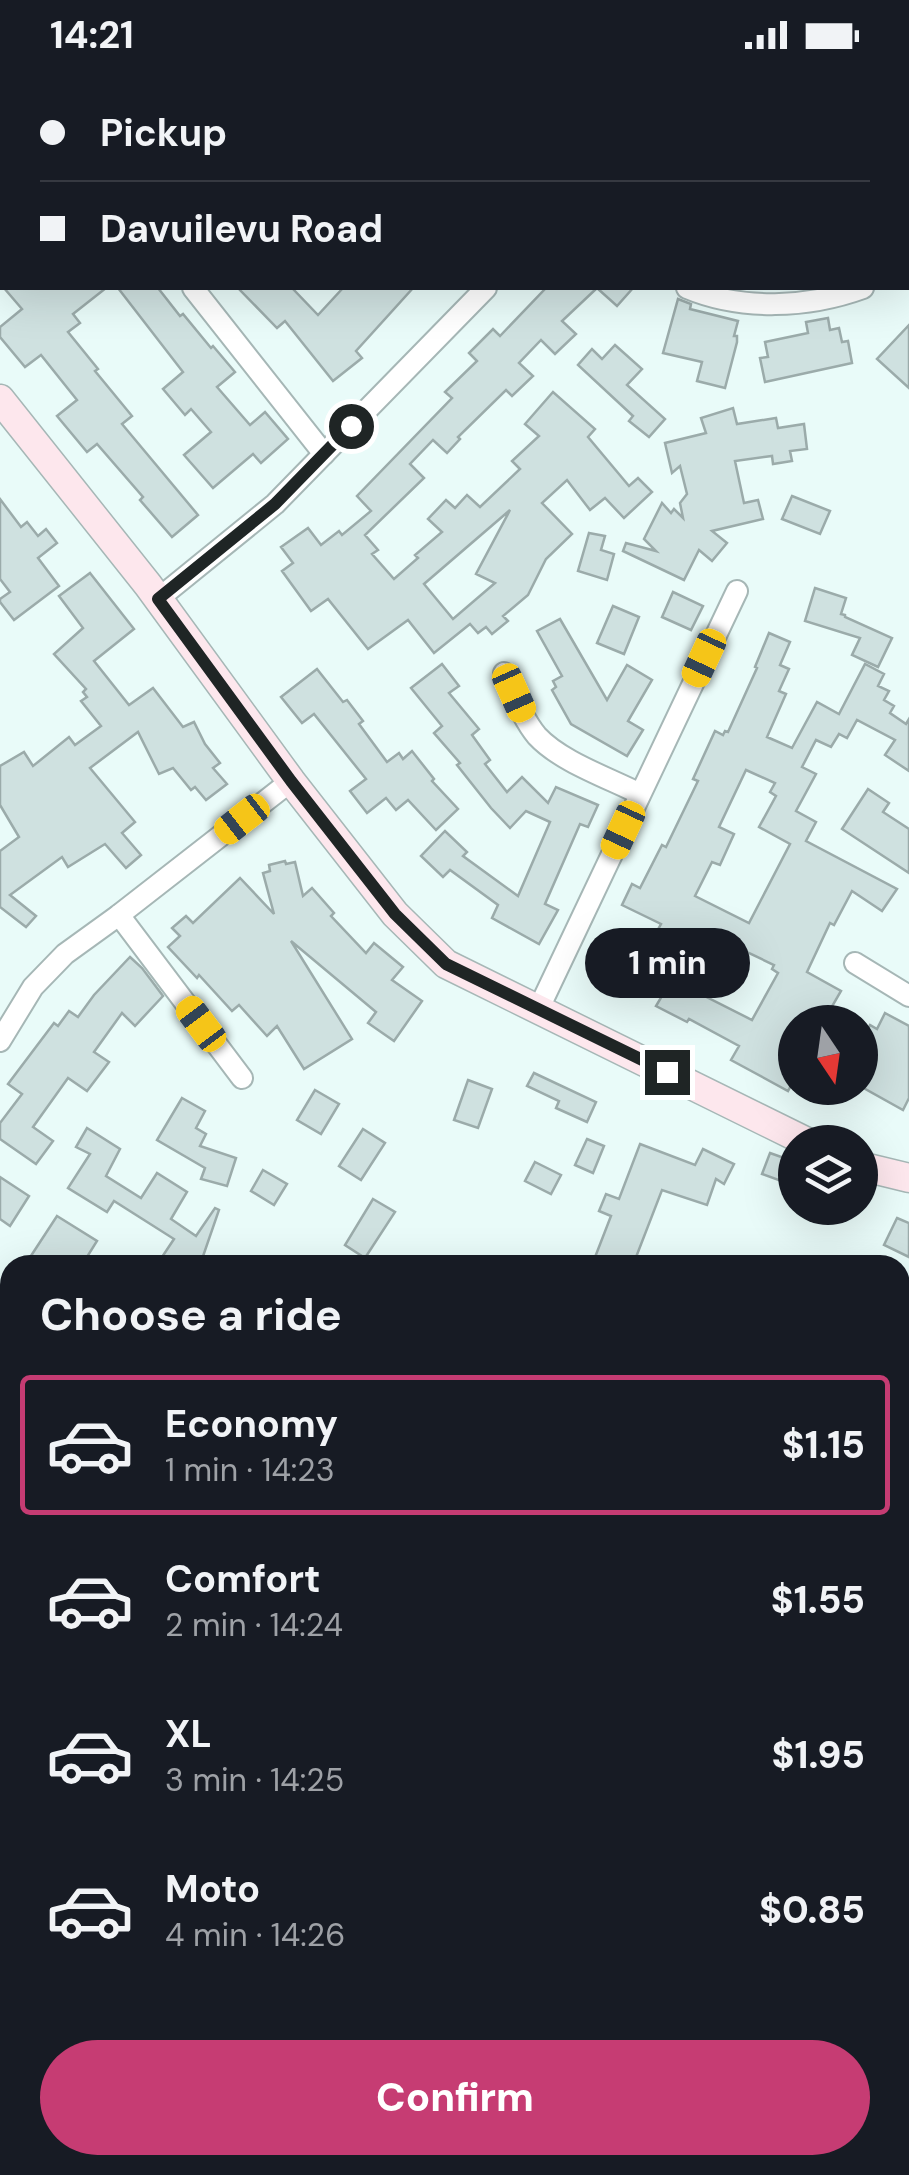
<!DOCTYPE html>
<meta charset="utf-8">
<style>
body{margin:0;font-family:"DM Sans",sans-serif;background:#20242c;color:#f1f3f6;height:100vh;display:flex;flex-direction:column;font-size:38px;white-space:nowrap}
*{box-sizing:border-box;margin:0}
p{font-size:32px;color:#9ea1a6}
.icon{flex:none;width:55px;height:55px;fill:none;stroke:currentColor;stroke-width:2;stroke-linecap:round;stroke-linejoin:round}
.map{position:relative;flex:1;overflow:hidden}
.details{position:absolute;left:0px;top:1185px;width:910px;height:920px;display:flex;flex-direction:column;background:#171b24;border-radius:30px 30px 0 0;box-shadow:0 10px 40px #0002}
.details>*{flex:none}
.banner{position:absolute;left:0px;top:0px;width:910px;height:220px;box-shadow:0 10px 40px #0002;display:grid;align-content:center;height:220px;padding:0 40px;background:#171b24}
.needle{width:65px;rotate:167deg}
.fabs{position:absolute;left:778px;top:935px;display:grid;gap:20px}
.fabs a{display:grid;place-items:center;width:100px;height:100px;border-radius:50%;background:#171b24;box-shadow:0 10px 40px #0002;font-size:50px}
.end{position:absolute;width:45px;height:45px;margin:-22px;border:12px solid #1f2525;background:#fff;box-shadow:0 0 0 5px #fff}
.from{border-radius:50%}
.bubble{position:absolute;height:70px;border-radius:35px;background:#171b24;box-shadow:0 10px 40px #0002;font-size:32px;font-weight:800;line-height:70px;text-align:center}
.car{position:absolute;width:30px;height:60px;margin:-30px -15px;border-radius:12px;box-shadow:0 0 8px 2px #0007;background:linear-gradient(#f5c518 24%,#345 0 40%,#f5c518 0 76%,#345 0 86%,#f5c518 0)}
.banner b{display:flex;align-items:center;gap:35px;height:95px;font-size:38px}
.banner b+b{border-top:2px solid #363941}
.banner i{width:25px;height:25px;background:#f1f3f6}
ul{padding:0;list-style:none}
li{display:flex;align-items:center;gap:30px;height:140px;margin:0 20px 15px;padding:0 20px;border:5px solid transparent;border-radius:10px}
li div{flex:1}
li b{display:block;font-size:38px}
li em{font-style:normal;font-weight:800}
li.active{border-color:#c63c73}
li>.icon{width:90px;height:90px;stroke-width:1.5}
h2{padding:0 40px;font-size:45px;line-height:120px}
.primary-button{display:flex;gap:20px;margin-top:auto;padding:20px 40px}
.primary-button a{flex:1;height:115px;border-radius:60px;background:#c63c73;color:#fff;font-size:40px;font-weight:800;line-height:115px;text-align:center}
.status{display:flex;justify-content:space-between;align-items:center;height:70px;padding:0 50px;background:#171b24;direction:ltr}
.status svg{height:28px;fill:currentColor}
.map>svg:first-child{display:block}
</style>
<div class="status"><b>14:21</b><svg viewBox="0 0 49 12"><path d="M0 12V9h3v3zM5 12V6h3v6zM10 12V3h3v9zM15 12V0h3v12zM26 1h20v11H26zM47 4h2v5h-2z"/></svg></div>
<div class="map">
<svg width="909" height="2105" viewBox="0 0 909 2105">
<rect width="100%" height="100%" fill="#e9fbf9"/>
<g fill="#cfe1e0" stroke="#9babaa" stroke-width="2.5" fill-rule="evenodd">
<path d="M 4,218 L 106,218 L 73,244 L 80,253 L 68,262 L 98,299 L 95,301 L 132,346 L 122,354 L 198,445 L 172,467 L 140,430 L 143,427 L 97,374 L 87,382 L 57,346 L 77,330 L 41,285 L 25,297 L 0,267 L 0,257 L 22,239 Z"/>
<path d="M 118,218 L 158,218 L 180,246 L 183,244 L 211,278 L 213,276 L 235,302 L 217,317 L 250,355 L 265,342 L 288,369 L 261,393 L 253,384 L 213,418 L 184,385 L 211,362 L 191,339 L 185,345 L 163,319 L 183,302 Z"/>
<path d="M 238,218 L 292,218 L 318,245 L 343,218 L 413,218 L 356,281 L 362,288 L 333,311 L 285,251 L 277,258 Z"/>
<path d="M 546,218 L 633,218 L 617,236 L 597,218 L 562,251 L 576,264 L 555,284 L 541,270 L 519,293 L 533,306 L 512,326 L 506,320 L 458,367 L 460,369 L 447,383 L 433,370 L 410,394 L 424,408 L 365,465 L 378,480 L 372,484 L 394,509 L 418,488 L 415,485 L 442,462 L 428,449 L 446,430 L 455,438 L 467,425 L 480,437 L 520,399 L 512,391 L 539,366 L 525,354 L 553,322 L 595,359 L 588,367 L 629,416 L 638,408 L 652,422 L 624,448 L 605,428 L 590,440 L 567,410 L 542,433 L 572,464 L 546,489 L 528,525 L 503,546 L 508,551 L 492,564 L 486,557 L 478,563 L 470,554 L 434,583 L 408,550 L 368,579 L 328,529 L 311,541 L 282,501 L 293,493 L 281,477 L 308,458 L 321,475 L 339,461 L 342,465 L 371,441 L 357,426 L 452,328 L 445,322 L 477,291 L 469,283 L 493,259 L 500,266 ZM 510,440 L 476,504 L 495,513 L 453,549 L 424,514 Z"/>
<path d="M 678,229 L 691,234 L 690,239 L 738,251 L 734,266 L 737,266 L 737,272 L 725,318 L 697,311 L 702,292 L 663,283 Z"/>
<path d="M 828,248 L 830,260 L 839,258 L 842,272 L 848,271 L 852,293 L 765,312 L 760,288 L 768,287 L 765,272 L 808,263 L 806,252 Z"/>
<path d="M 909,255 L 909,318 L 877,289 Z"/>
<path d="M 615,275 L 642,299 L 627,315 L 665,349 L 649,367 L 629,351 L 633,346 L 578,295 L 592,279 L 602,289 Z"/>
<path d="M 733,338 L 737,354 L 776,348 L 778,358 L 804,354 L 807,379 L 790,381 L 792,391 L 773,394 L 772,386 L 735,391 L 744,433 L 758,430 L 763,449 L 712,461 L 727,473 L 712,491 L 699,480 L 684,510 L 623,481 L 626,473 L 656,481 L 644,469 L 662,433 L 671,443 L 674,439 L 683,448 L 680,433 L 687,424 L 680,396 L 672,403 L 665,373 L 706,363 L 701,348 Z"/>
<path d="M 792,426 L 830,441 L 820,464 L 782,449 Z"/>
<path d="M 0,429 L 21,457 L 27,452 L 38,466 L 46,459 L 57,473 L 38,488 L 59,516 L 14,550 L 0,532 L 0,529 L 10,522 L 0,509 Z"/>
<path d="M 589,463 L 605,466 L 601,480 L 614,484 L 607,510 L 578,501 Z"/>
<path d="M 90,503 L 134,559 L 94,591 L 129,635 L 153,618 L 183,657 L 194,652 L 205,674 L 220,693 L 213,698 L 227,714 L 206,730 L 195,717 L 191,720 L 173,698 L 159,704 L 138,662 L 90,698 L 135,752 L 122,763 L 141,785 L 126,798 L 105,774 L 68,797 L 62,787 L 10,825 L 36,846 L 26,857 L 0,837 L 0,781 L 19,767 L 0,735 L 0,696 L 24,682 L 33,696 L 69,667 L 75,675 L 101,656 L 81,631 L 87,627 L 83,622 L 86,619 L 54,584 L 83,558 L 59,526 Z"/>
<path d="M 815,518 L 846,528 L 841,544 L 845,545 L 845,547 L 892,568 L 878,597 L 852,585 L 860,568 L 805,551 Z"/>
<path d="M 673,522 L 703,536 L 691,560 L 662,547 Z"/>
<path d="M 613,536 L 639,547 L 624,584 L 597,573 Z"/>
<path d="M 560,549 L 607,630 L 627,595 L 652,610 L 628,651 L 643,660 L 627,686 L 571,654 L 552,620 L 556,617 L 553,611 L 562,606 L 537,561 Z"/>
<path d="M 769,563 L 790,572 L 780,595 L 789,599 L 779,621 L 786,624 L 767,667 L 792,678 L 817,632 L 839,644 L 865,594 L 884,604 L 878,616 L 889,621 L 884,630 L 894,636 L 890,643 L 906,654 L 909,649 L 909,701 L 885,685 L 895,670 L 857,650 L 847,668 L 839,664 L 831,677 L 816,670 L 802,697 L 816,704 L 796,741 L 816,752 L 806,771 L 897,819 L 882,841 L 852,821 L 834,855 L 830,853 L 807,902 L 841,921 L 823,952 L 795,952 L 795,1008 L 788,1021 L 731,990 L 739,976 L 689,949 L 687,952 L 656,936 L 662,926 L 615,900 L 627,878 L 643,886 L 661,854 L 622,835 L 632,814 L 640,818 L 662,775 L 666,777 L 698,711 L 693,709 L 715,661 L 723,665 L 725,661 L 728,662 L 757,598 L 755,597 ZM 746,700 L 775,713 L 770,722 L 776,726 L 759,757 L 790,774 L 749,853 L 695,826 L 712,792 L 720,795 L 734,764 L 719,757 ZM 684,867 L 724,886 L 730,874 L 774,895 L 772,899 L 778,903 L 752,950 L 663,905 Z"/>
<path d="M 442,594 L 459,616 L 449,623 L 479,659 L 472,665 L 490,690 L 485,694 L 507,722 L 522,707 L 548,733 L 556,717 L 598,735 L 588,757 L 580,754 L 545,834 L 558,840 L 539,874 L 492,848 L 498,835 L 450,800 L 443,807 L 421,786 L 445,761 L 467,782 L 463,786 L 518,826 L 550,752 L 526,741 L 510,758 L 491,738 L 457,695 L 460,693 L 434,663 L 442,656 L 411,618 Z"/>
<path d="M 317,599 L 343,632 L 347,630 L 363,651 L 359,654 L 387,692 L 399,683 L 403,689 L 412,681 L 434,709 L 432,711 L 458,739 L 436,760 L 408,730 L 396,740 L 386,728 L 367,743 L 350,721 L 366,709 L 314,644 L 302,653 L 281,627 Z"/>
<path d="M 868,719 L 889,733 L 883,742 L 909,759 L 909,803 L 842,759 Z"/>
<path d="M 285,791 L 286,794 L 295,792 L 303,826 L 312,818 L 334,843 L 331,846 L 366,883 L 374,873 L 403,897 L 392,910 L 422,931 L 394,971 L 368,953 L 376,942 L 291,871 L 352,969 L 304,999 L 277,956 L 267,966 L 239,935 L 232,941 L 199,905 L 197,908 L 168,877 L 180,866 L 172,858 L 186,846 L 193,853 L 240,808 L 274,844 L 263,803 L 270,801 L 269,795 Z"/>
<path d="M 130,887 L 142,898 L 163,926 L 135,956 L 122,943 L 94,982 L 109,992 L 87,1021 L 68,1008 L 33,1057 L 53,1071 L 36,1094 L 0,1069 L 0,1053 L 22,1024 L 8,1014 L 54,953 L 58,956 L 69,941 L 78,947 L 94,925 Z"/>
<path d="M 885,943 L 909,956 L 909,1028 L 903,1040 L 860,1016 L 860,974 L 870,955 L 877,959 Z"/>
<path d="M 534,1003 L 596,1032 L 587,1052 L 556,1038 L 559,1031 L 527,1016 Z"/>
<path d="M 468,1010 L 492,1019 L 478,1058 L 454,1050 Z"/>
<path d="M 315,1020 L 339,1034 L 321,1064 L 297,1050 Z"/>
<path d="M 182,1028 L 205,1041 L 196,1058 L 206,1064 L 200,1076 L 236,1088 L 227,1116 L 201,1109 L 205,1098 L 157,1070 Z"/>
<path d="M 87,1058 L 120,1079 L 106,1106 L 141,1128 L 157,1103 L 187,1122 L 171,1149 L 196,1166 L 215,1138 L 219,1140 L 200,1195 L 169,1195 L 160,1190 L 174,1169 L 114,1131 L 107,1142 L 68,1118 L 90,1084 L 76,1077 Z"/>
<path d="M 363,1059 L 385,1073 L 361,1110 L 339,1096 Z"/>
<path d="M 587,1069 L 604,1076 L 593,1103 L 575,1095 Z"/>
<path d="M 640,1074 L 695,1095 L 703,1079 L 734,1094 L 724,1114 L 716,1109 L 707,1135 L 662,1120 L 633,1195 L 592,1195 L 611,1146 L 599,1141 L 606,1124 L 619,1129 Z"/>
<path d="M 770,1083 L 787,1089 L 785,1094 L 795,1097 L 795,1116 L 762,1104 Z"/>
<path d="M 535,1092 L 561,1105 L 551,1124 L 525,1111 Z"/>
<path d="M 263,1100 L 287,1114 L 274,1135 L 251,1121 Z"/>
<path d="M 0,1107 L 29,1126 L 10,1156 L 0,1149 Z"/>
<path d="M 373,1129 L 395,1142 L 365,1188 L 345,1175 Z"/>
<path d="M 57,1146 L 97,1171 L 82,1195 L 25,1195 Z"/>
<path d="M 897,1148 L 909,1153 L 909,1187 L 884,1175 Z"/>
</g>
<g fill="none" stroke-linecap="round" stroke-linejoin="round">
<g stroke="#a6b7b6" stroke-width="24">
<g id="street">
<path d="M 23,0 L 25,2"/>
<path d="M 133,2 L 136,0"/>
<path d="M 696,2 L 699,0"/>
<path d="M 908,193 L 909,191"/>
<path d="M 193,218 L 324,384"/>
<path d="M 687,218 C 742,241 808,238 863,218"/>
<path d="M 158,529 L 275,434 L 486,218"/>
<path d="M 504,603 C 514,624 522,648 537,666 C 561,692 609,708 640,724"/>
<path d="M 119,845 L 242,1008"/>
<path d="M 855,893 L 909,926"/>
<path d="M 539,938 L 737,521"/>
<path d="M 0,971 L 33,917 L 65,884 L 119,845 L 291,711"/>
<path d="M 0,1387 L 10,1392"/>
<path d="M 900,1478 L 909,1483"/>
<path d="M 900,1854 L 909,1847"/>
<path d="M 581,2095 L 589,2105"/>
<path d="M 696,2105 L 703,2095"/>
</g>
</g>
<g stroke="#a6b7b6" stroke-width="31">
<g id="secondary">
<path d="M 0,329 L 148,515 L 291,711 L 395,844 L 446,894 L 807,1072"/>
<path d="M 860,1096 L 909,1108"/>
</g>
</g>
<use href="#street" stroke="#fff" stroke-width="20"/>
<use href="#secondary" stroke="#fde7ed" stroke-width="28"/>
</g>
<g fill="none" stroke-linecap="round" stroke-linejoin="round">
<path stroke="#1f2525" stroke-width="12" d="M 351,356 L 275,434 L 158,529 L 291,711 L 395,844 L 446,894 L 667,1002"/>
</g>
</svg>
<div class="fabs">
<a><svg class="needle" viewBox="-14 -14 28 28"><path d="M0-13l5 13h-10z" fill="#e53935"/><path d="M0 13l5-13h-10z" fill="#9ea1a6"/></svg></a>
<a><svg class="icon" aria-label="layers" viewBox="0 0 24 24"><path d="M12 4l9 5-9 5-9-5zM3 14l9 5 9-5"/></svg></a>
</div>
<i class="end from" style="left:351px;top:356px"></i>
<i class="end" style="left:667px;top:1002px"></i>
<div class="bubble" style="left:585px;top:858px;width:165px">1 min</div>
<i class="car" style="left:704px;top:588px;rotate:205deg"></i>
<i class="car" style="left:514px;top:623px;rotate:156deg"></i>
<i class="car" style="left:242px;top:749px;rotate:232deg"></i>
<i class="car" style="left:623px;top:760px;rotate:205deg"></i>
<i class="car" style="left:201px;top:954px;rotate:323deg"></i>
<div class="banner">
<b><i class="from"></i>Pickup</b>
<b><i></i>Davuilevu Road</b>
</div>
<section class="details">
<h2>Choose a ride</h2>
<ul>
<li class="active"><svg class="icon" aria-label="car" viewBox="0 0 24 24"><path d="M5 17H2v-5l4-1 3-4h7l3 4 3 1v5h-3M9 17h6M6 11h13"/><circle cx="7" cy="17" r="2"/><circle cx="17" cy="17" r="2"/></svg><div><b>Economy</b><p>1 min · 14:23</p></div><em>$1.15</em></li>
<li><svg class="icon" aria-label="car" viewBox="0 0 24 24"><path d="M5 17H2v-5l4-1 3-4h7l3 4 3 1v5h-3M9 17h6M6 11h13"/><circle cx="7" cy="17" r="2"/><circle cx="17" cy="17" r="2"/></svg><div><b>Comfort</b><p>2 min · 14:24</p></div><em>$1.55</em></li>
<li><svg class="icon" aria-label="car" viewBox="0 0 24 24"><path d="M5 17H2v-5l4-1 3-4h7l3 4 3 1v5h-3M9 17h6M6 11h13"/><circle cx="7" cy="17" r="2"/><circle cx="17" cy="17" r="2"/></svg><div><b>XL</b><p>3 min · 14:25</p></div><em>$1.95</em></li>
<li><svg class="icon" aria-label="car" viewBox="0 0 24 24"><path d="M5 17H2v-5l4-1 3-4h7l3 4 3 1v5h-3M9 17h6M6 11h13"/><circle cx="7" cy="17" r="2"/><circle cx="17" cy="17" r="2"/></svg><div><b>Moto</b><p>4 min · 14:26</p></div><em>$0.85</em></li>
</ul>
<div class="primary-button"><a>Confirm</a></div>
</section>
</div>
